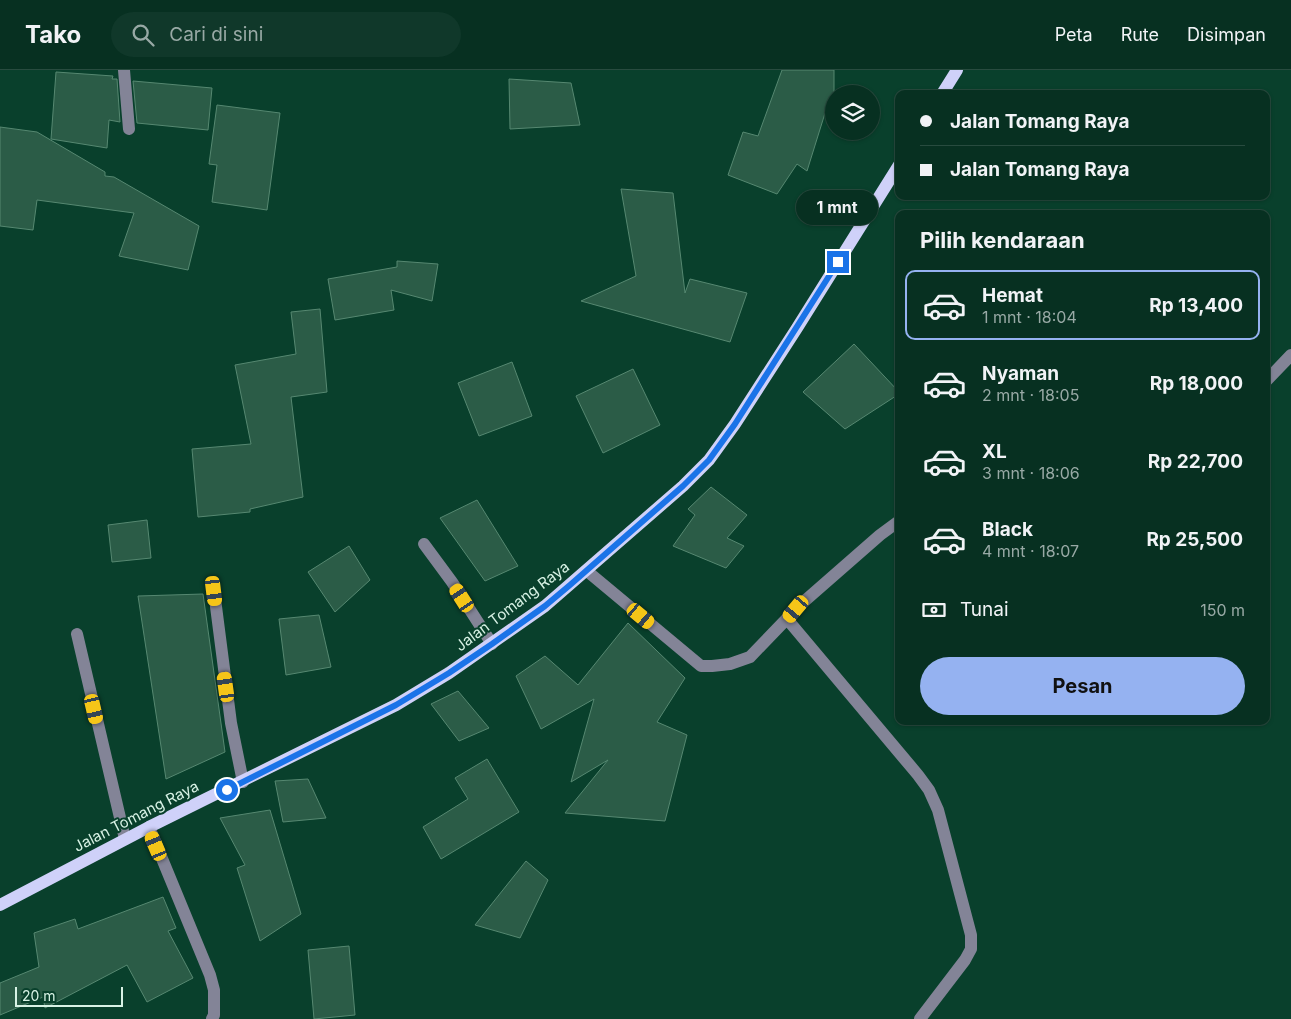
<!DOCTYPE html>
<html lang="id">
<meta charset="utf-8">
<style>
body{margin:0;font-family:Inter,sans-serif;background:#10382a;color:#f1f3f6;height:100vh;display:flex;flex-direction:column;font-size:19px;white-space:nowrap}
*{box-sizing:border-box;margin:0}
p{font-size:16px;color:#98a9a5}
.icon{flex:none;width:28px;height:28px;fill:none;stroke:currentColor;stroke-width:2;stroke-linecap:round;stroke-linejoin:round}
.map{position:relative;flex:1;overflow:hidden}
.drawer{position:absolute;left:895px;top:140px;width:375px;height:515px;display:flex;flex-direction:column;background:#073021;border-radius:10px;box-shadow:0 1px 4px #0004,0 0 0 1px #284b3f}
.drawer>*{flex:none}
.banner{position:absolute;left:895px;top:20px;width:375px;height:110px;border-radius:10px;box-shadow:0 1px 4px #0004,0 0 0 1px #284b3f;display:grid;align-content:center;height:110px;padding:0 25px;background:#073021}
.fabs{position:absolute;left:825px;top:15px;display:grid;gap:10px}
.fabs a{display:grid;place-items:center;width:55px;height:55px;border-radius:50%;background:#073021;box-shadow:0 1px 4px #0004,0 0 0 1px #284b3f;font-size:25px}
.scale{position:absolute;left:15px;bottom:12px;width:108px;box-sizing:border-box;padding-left:5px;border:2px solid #d8f2e5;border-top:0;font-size:14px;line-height:18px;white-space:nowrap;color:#d8f2e5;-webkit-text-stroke:4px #09402c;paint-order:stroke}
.end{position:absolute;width:22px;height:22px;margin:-11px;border:6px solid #1a73e8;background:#fff;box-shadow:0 0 0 2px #fff}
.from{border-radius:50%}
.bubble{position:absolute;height:35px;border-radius:18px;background:#073021;box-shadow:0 1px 4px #0004,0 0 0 1px #284b3f;font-size:16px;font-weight:700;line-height:35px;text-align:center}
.car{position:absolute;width:15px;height:30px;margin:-15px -8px;border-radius:6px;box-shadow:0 0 4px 1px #0007;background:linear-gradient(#f5c518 24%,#345 0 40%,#f5c518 0 76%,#345 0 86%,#f5c518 0)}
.banner b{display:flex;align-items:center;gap:18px;height:48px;font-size:19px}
.banner b+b{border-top:1px solid #284b3f}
.banner i{width:12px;height:12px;background:#f1f3f6}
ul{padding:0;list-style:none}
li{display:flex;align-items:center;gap:15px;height:70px;margin:0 10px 8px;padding:0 15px;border:2px solid transparent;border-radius:10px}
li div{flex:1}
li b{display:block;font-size:19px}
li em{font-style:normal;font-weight:700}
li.current{border-color:#95b2f1}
li>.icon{width:45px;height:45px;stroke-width:1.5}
h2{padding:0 25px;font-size:22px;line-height:60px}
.pay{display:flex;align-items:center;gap:12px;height:55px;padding:0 25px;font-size:19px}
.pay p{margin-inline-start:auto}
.action{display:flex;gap:10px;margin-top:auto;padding:10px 25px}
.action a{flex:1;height:58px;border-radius:30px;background:#95b2f1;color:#111;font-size:20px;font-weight:700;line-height:58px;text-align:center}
header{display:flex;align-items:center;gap:30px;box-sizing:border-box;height:70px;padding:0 25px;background:#073021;border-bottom:1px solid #284b3f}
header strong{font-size:24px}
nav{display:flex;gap:28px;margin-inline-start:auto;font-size:18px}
.search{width:350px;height:45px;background:#10382a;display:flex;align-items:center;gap:12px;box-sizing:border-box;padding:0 18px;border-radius:28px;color:#98a9a5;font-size:19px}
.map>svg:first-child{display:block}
</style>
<header>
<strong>Tako</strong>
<div class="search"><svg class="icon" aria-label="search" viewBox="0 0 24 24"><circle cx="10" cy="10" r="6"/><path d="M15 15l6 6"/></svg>Cari di sini</div>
<nav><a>Peta</a><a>Rute</a><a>Disimpan</a></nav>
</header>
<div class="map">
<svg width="1291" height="949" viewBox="0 0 1291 949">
<rect width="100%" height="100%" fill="#09402c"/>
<g fill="#2b5c47" stroke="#568871">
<path d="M 782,0 L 834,0 L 834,44 L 826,40 L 807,101 L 797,94 L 777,124 L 728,105 L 743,62 L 758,66 Z"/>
<path d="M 56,2 L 113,6 L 112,9 L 117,9 L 120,52 L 109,50 L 107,78 L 51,69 Z"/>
<path d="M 509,9 L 571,13 L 580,55 L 510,59 Z"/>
<path d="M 133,11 L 212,18 L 208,60 L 137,53 Z"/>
<path d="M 217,35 L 280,43 L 267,140 L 212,132 L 217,95 L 209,94 Z"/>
<path d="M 0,57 L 37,62 L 105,102 L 105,106 L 114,107 L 199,156 L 188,200 L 119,186 L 134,143 L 37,130 L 33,160 L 0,156 Z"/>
<path d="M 621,119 L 673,123 L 685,223 L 690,209 L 747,223 L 730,272 L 581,231 L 636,206 Z"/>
<path d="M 397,191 L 438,194 L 432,231 L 391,220 L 394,240 L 335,250 L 328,209 L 397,197 Z"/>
<path d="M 320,239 L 327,322 L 291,327 L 303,427 L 250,439 L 250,442 L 198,447 L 192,379 L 251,374 L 235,295 L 296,284 L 291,242 Z"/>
<path d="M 854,274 L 899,322 L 899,324 L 845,359 L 803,322 Z"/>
<path d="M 512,292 L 532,346 L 479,366 L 458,313 Z"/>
<path d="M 633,299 L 660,355 L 603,383 L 576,326 Z"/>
<path d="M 711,417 L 747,445 L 727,468 L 744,476 L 726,498 L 673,476 L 695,445 L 688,439 Z"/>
<path d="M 477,430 L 518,496 L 485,511 L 440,448 Z"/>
<path d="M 147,450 L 151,488 L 112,492 L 108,455 Z"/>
<path d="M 349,476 L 370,510 L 335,542 L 308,502 Z"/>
<path d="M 203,524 L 225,682 L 166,709 L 138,526 Z"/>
<path d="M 319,545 L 331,597 L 286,605 L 279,549 Z"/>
<path d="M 628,553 L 685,608 L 657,652 L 687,665 L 665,751 L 565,743 L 608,690 L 571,712 L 594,629 L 541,659 L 516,606 L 545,586 L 578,615 Z"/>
<path d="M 458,621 L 489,658 L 459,671 L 431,634 Z"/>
<path d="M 487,689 L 519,742 L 441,789 L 423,757 L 468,729 L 455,708 Z"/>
<path d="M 308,709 L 326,748 L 283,752 L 275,711 Z"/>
<path d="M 270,740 L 301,844 L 260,871 L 237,798 L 245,795 L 220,748 Z"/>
<path d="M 526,791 L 548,810 L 520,868 L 475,855 Z"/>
<path d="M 163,827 L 176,858 L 168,861 L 193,908 L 147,932 L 127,895 L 45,938 L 43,927 L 0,945 L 0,913 L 39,897 L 34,863 L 75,849 L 78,859 Z"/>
<path d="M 349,876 L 355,945 L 314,949 L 308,880 Z"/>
</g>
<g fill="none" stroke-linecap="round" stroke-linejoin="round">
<g stroke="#838497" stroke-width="12">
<path d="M 124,0 L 129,59"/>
<path d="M 1266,311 L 1291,285"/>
<path d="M 424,474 L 452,512 L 492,574"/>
<path d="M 587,501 L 701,596 L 712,596 L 730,594 L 750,587 L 800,535 L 880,465 L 899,451"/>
<path d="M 214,521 L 231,653 L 243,712"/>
<path d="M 787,549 L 918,705 L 929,720 L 938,740 L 971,865 L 971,879 L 965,890 L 920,949"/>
<path d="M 77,564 L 125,769"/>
<path d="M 149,757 L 210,905 L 214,920 L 214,945 L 212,949"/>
</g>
<g stroke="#cfd1f9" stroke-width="12">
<path d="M 942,24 L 957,0"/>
<path d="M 0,835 L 149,757 L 396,635 L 449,603 L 545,536 L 683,416 L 709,390 L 735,354 L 797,258 L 899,95"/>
</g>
</g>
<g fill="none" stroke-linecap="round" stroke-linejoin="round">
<path stroke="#1a73e8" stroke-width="6" d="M 227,720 L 396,635 L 449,603 L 492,574 L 545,536 L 570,515 L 683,416 L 709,390 L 735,354 L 838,192"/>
</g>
<g text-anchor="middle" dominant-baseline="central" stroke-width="4" stroke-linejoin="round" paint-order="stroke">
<g font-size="15" fill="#d8f2e5" stroke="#09402c">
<text transform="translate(512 536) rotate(-37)">Jalan Tomang Raya</text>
<text transform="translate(136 746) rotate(-27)">Jalan Tomang Raya</text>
</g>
</g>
</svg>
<div class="fabs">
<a><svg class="icon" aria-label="layers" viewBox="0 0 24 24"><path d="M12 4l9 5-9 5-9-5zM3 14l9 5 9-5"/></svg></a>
</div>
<div class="scale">20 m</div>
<i class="end from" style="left:227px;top:720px"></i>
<i class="end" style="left:838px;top:192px"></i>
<div class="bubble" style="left:796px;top:120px;width:82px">1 mnt</div>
<i class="car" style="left:214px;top:521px;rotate:173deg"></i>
<i class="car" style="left:462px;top:528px;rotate:327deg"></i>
<i class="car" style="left:796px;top:539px;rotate:220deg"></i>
<i class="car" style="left:641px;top:546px;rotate:130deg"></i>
<i class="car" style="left:226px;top:617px;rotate:352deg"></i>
<i class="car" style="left:94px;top:639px;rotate:167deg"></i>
<i class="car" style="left:156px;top:776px;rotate:337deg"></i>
<div class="banner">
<b><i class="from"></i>Jalan Tomang Raya</b>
<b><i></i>Jalan Tomang Raya</b>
</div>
<section class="drawer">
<h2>Pilih kendaraan</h2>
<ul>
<li class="current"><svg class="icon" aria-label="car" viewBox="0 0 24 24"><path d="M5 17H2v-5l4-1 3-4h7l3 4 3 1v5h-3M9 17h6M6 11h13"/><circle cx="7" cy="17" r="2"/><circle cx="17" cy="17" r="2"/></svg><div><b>Hemat</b><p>1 mnt · 18:04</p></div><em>Rp 13,400</em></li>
<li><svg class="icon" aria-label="car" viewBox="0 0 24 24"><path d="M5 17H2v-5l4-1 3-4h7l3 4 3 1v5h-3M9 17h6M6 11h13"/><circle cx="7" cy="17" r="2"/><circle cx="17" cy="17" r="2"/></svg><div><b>Nyaman</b><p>2 mnt · 18:05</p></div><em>Rp 18,000</em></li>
<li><svg class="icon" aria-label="car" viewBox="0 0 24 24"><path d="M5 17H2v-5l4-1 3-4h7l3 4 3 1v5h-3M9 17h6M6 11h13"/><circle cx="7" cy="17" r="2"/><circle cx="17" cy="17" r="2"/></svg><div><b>XL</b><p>3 mnt · 18:06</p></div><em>Rp 22,700</em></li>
<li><svg class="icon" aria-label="car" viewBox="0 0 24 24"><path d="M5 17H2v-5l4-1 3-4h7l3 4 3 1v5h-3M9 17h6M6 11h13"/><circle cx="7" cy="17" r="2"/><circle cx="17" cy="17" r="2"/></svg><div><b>Black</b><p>4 mnt · 18:07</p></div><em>Rp 25,500</em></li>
</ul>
<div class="pay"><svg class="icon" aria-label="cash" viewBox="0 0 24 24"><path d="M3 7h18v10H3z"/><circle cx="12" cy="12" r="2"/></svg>Tunai<p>150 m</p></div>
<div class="action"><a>Pesan</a></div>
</section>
</div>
